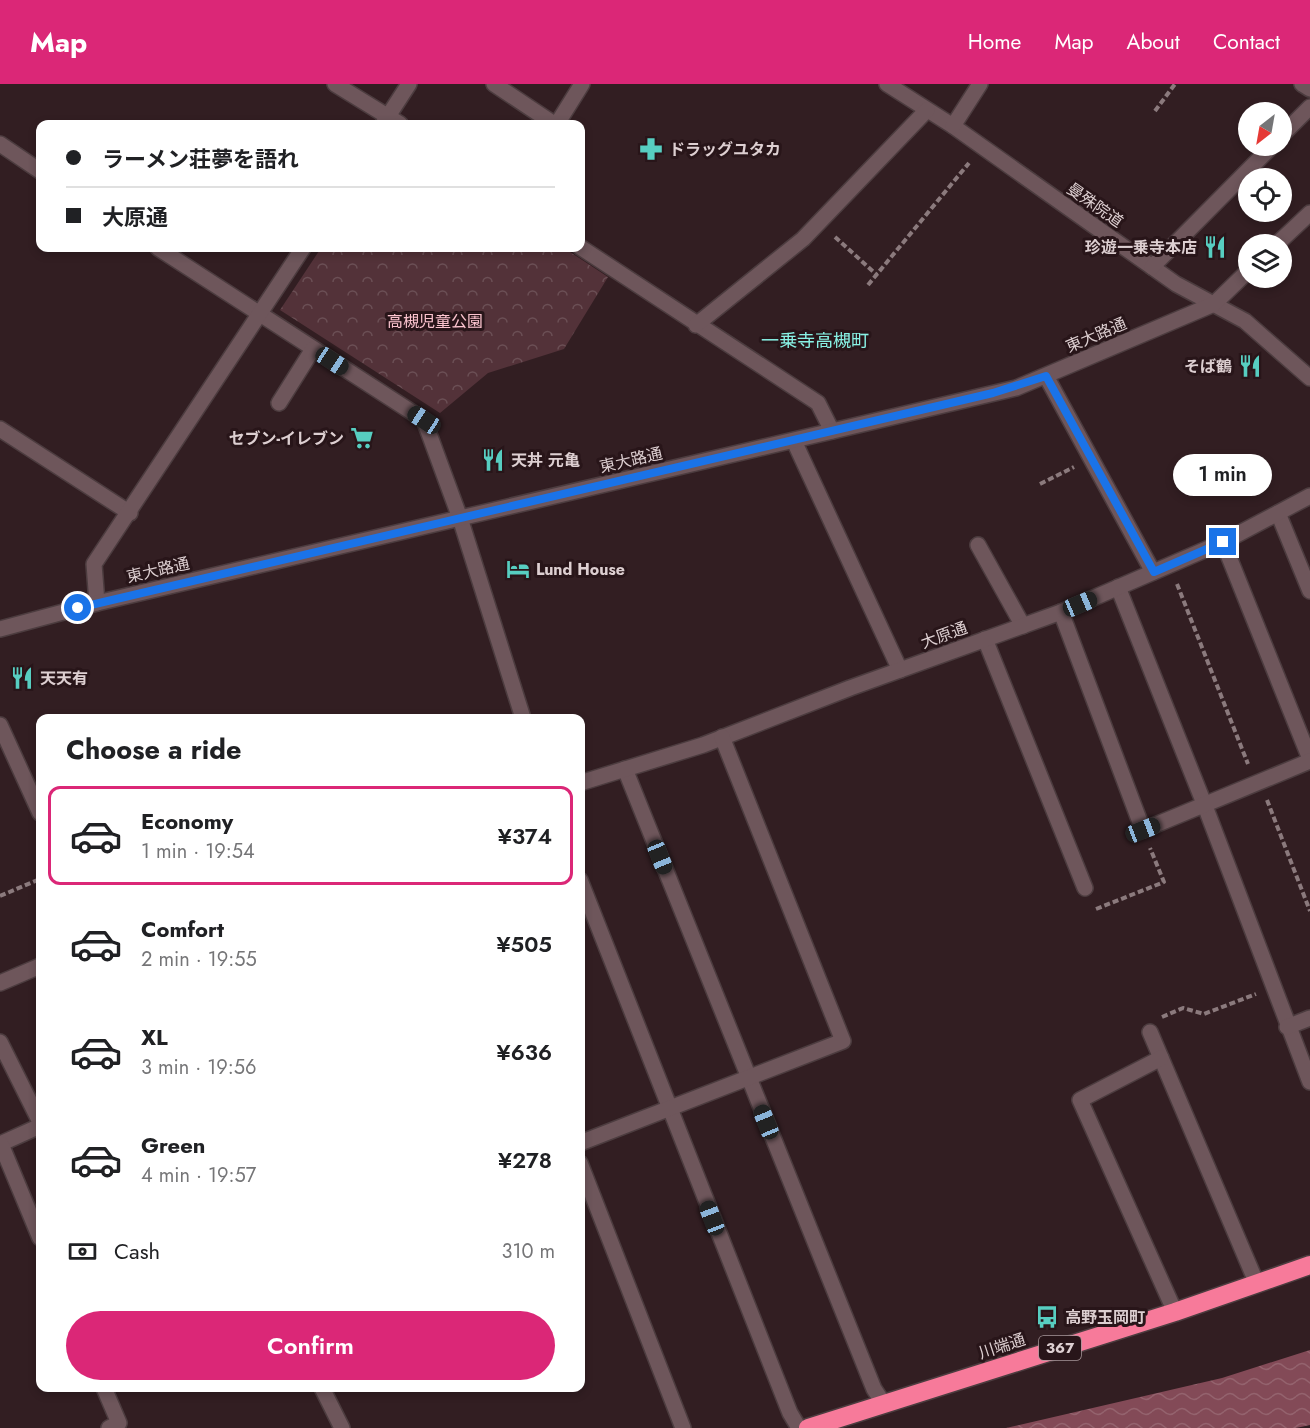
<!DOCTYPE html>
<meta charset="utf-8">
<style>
body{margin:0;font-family:Jost,"Noto Sans JP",sans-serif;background:#f6f6f6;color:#202124;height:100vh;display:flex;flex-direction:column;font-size:22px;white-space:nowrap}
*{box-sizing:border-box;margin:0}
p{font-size:20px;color:#757577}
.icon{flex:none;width:33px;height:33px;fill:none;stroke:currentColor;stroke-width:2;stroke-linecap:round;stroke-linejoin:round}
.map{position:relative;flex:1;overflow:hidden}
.side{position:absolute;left:36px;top:630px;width:549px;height:678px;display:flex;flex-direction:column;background:#fff;border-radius:12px;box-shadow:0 3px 9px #0003}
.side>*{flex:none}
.banner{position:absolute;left:36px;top:36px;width:549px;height:132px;border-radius:12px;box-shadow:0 3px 9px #0003;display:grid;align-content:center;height:132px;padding:0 30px;background:#fff}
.needle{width:39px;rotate:211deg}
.tools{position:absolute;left:1238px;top:18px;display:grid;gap:12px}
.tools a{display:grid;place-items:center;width:54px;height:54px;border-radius:50%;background:#fff;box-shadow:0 3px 9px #0003;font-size:30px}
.end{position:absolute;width:27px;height:27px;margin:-14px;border:8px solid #1a73e8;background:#fff;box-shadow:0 0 0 3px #fff}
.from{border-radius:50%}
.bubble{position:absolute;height:42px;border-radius:21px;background:#fff;box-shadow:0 3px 9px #0003;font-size:20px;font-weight:600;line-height:42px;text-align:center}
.car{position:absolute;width:18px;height:36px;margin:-18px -9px;border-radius:8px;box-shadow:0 0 4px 2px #0007;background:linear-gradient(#222 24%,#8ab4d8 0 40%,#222 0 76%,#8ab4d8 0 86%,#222 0)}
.banner b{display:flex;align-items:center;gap:21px;height:57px;font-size:22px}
.banner b+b{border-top:2px solid #e0e0e0}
.banner i{width:15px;height:15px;background:#202124}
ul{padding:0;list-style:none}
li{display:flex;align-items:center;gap:18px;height:99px;margin:0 12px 9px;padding:0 18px;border:3px solid transparent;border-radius:12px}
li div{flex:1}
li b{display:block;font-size:22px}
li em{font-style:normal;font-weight:600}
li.selected{border-color:#db2777}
li>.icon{width:54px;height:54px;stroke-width:1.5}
h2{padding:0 30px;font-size:27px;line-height:72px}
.pay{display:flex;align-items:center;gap:15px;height:66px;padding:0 30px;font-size:22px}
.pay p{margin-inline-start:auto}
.cta{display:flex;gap:12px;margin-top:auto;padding:12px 30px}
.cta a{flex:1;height:69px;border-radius:36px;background:#db2777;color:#fff;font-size:24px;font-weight:600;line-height:69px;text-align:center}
header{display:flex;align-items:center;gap:36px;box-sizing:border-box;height:84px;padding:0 30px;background:#db2777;color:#fff}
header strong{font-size:28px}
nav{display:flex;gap:33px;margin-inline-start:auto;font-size:21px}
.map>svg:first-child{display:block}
</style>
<header>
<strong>Map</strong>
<nav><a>Home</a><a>Map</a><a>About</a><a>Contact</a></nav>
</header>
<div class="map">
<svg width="1310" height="1344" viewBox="0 0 1310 1344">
<defs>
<pattern id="park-crowns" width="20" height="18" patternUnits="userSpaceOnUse" patternTransform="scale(1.5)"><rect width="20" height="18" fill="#533239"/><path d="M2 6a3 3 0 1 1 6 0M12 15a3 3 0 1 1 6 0" fill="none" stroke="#6b4f55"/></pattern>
<pattern id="water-waves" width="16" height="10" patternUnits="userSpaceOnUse" patternTransform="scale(1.5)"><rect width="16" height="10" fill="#834a57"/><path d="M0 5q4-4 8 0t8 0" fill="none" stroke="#94636e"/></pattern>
</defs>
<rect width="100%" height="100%" fill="#321e22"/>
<path fill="url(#park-crowns)" d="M 321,164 L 564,164 L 608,193 L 564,265 L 488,289 L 440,329 L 280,226 Z"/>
<path fill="url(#water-waves)" d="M 1310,1266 L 1310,1341 L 1296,1344 L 1006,1344 L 1222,1294 Z"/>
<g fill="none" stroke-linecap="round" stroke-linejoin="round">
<g stroke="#4c3c3f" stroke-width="18">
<g id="minor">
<path d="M 335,0 L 400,40"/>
<path d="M 494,0 L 554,40"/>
<path d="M 887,0 L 953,42 L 1176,200 L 1245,237 L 1310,294"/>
<path d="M 1302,0 L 1310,5"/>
<path d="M 383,40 L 409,0"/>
<path d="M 557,40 L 582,0"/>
<path d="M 953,42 L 980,0"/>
<path d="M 1281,52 L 1310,23"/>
<path d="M 0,60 L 40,87"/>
<path d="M 1277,160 L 1310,129"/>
<path d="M 580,163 L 818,319 L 832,347"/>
<path d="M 158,164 L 424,336 L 460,434 L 523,634"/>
<path d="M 1152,183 L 1272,62"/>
<path d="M 696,241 L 803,155 L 927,26"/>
<path d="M 1046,292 L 1153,488"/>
<path d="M 279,319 L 313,265"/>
<path d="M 0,345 L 130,429"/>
<path d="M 794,357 L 900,586"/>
<path d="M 1278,429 L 1310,507"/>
<path d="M 1223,458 L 1310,675"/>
<path d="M 978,461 L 1023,542"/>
<path d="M 1118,503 L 1205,722 L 1310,998"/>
<path d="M 97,519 L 94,480 L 303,164"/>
<path d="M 1061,528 L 1143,746 L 1310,677"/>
<path d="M 0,545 L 97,519 L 1016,304 L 1214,220 L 1248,187"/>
<path d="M 985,555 L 1085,804"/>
<path d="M 0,641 L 40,729"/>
<path d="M 625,685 L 874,1305 L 884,1320"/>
<path d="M 580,699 L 703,661 L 850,604 L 1061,528 L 1223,458 L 1310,412"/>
<path d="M 580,796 L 790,1329 L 799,1344"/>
<path d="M 0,899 L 40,882"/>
<path d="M 1287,943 L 1310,934"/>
<path d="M 1150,948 L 1257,1200"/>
<path d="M 0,958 L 40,1038"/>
<path d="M 1161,974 L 1080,1016 L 1175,1228"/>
<path d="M 580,1059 L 843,957 L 722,653"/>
<path d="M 0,1060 L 40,1042"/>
<path d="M 1,1060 L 40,1154"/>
<path d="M 580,1079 L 683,1344"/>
<path d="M 104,1304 L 119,1339 L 109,1344"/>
<path d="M 322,1304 L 342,1344"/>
</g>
</g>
<g stroke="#4c3c3f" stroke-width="21">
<path id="highway" d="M 808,1344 L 1175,1228 L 1310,1181"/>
</g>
<g stroke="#8b7a7d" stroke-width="4" stroke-dasharray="6 3" stroke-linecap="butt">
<path d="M 1155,27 L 1175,0"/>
<path d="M 835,153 L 877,191"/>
<path d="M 868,201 L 969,79"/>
<path d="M 1040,400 L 1074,383"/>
<path d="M 1177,500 L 1248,680"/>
<path d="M 1267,716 L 1310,827"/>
<path d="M 0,812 L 40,795"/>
<path d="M 1096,825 L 1164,798 L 1150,764"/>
<path d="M 1162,933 L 1183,924 L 1204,930 L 1256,910"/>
</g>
<use href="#minor" stroke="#6e565b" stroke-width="15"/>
<use href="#highway" stroke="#f77a9a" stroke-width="18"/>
</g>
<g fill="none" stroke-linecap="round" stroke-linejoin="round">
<path stroke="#1a73e8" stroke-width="8" d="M 78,524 L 993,309 L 1046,292 L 1154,488 L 1223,458"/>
</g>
<defs>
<g id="pharmacy-bare" transform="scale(1.8)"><path d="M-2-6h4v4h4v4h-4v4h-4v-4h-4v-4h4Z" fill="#57cec1" stroke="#281519" stroke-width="2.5" paint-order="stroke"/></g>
<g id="restaurant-bare" transform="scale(1.8)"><path d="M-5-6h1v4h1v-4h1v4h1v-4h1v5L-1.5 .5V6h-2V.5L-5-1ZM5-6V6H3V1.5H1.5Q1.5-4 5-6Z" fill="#57cec1" stroke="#281519" stroke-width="2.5" paint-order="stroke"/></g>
<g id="supermarket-bare" transform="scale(1.8)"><path d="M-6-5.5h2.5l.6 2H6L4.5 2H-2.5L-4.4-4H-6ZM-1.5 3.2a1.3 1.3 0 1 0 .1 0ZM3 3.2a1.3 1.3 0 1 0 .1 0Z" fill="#57cec1" stroke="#281519" stroke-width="2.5" paint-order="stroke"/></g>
<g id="hotel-bare" transform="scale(1.8)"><path d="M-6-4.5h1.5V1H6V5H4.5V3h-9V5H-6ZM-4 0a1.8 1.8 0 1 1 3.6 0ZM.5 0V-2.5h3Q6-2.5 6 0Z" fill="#57cec1" stroke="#281519" stroke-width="2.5" paint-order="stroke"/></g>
<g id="bus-bare" transform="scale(1.8)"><path d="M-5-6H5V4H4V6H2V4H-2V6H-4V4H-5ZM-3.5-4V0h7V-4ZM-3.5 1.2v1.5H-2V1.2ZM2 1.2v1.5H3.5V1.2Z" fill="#57cec1" stroke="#281519" stroke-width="2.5" paint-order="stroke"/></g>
</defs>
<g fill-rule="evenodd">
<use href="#pharmacy-bare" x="651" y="65"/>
<use href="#restaurant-bare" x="1215" y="163"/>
<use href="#restaurant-bare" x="1250" y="282"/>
<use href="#supermarket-bare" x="362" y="354"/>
<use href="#restaurant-bare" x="493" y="376"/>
<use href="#hotel-bare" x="518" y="485"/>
<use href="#restaurant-bare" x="22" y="594"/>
<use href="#bus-bare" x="1047" y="1233"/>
</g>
<g text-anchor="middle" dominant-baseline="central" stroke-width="6" stroke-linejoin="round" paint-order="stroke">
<rect fill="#281519" stroke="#a7979a" stroke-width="1.5" x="1039" y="1252" width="42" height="24" rx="4.5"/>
<g font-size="15" font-weight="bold" fill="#ddcfd1">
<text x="1060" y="1264">367</text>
</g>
<g font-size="16" font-weight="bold" fill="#ddcfd1" stroke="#281519" text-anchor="start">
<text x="669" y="65">ドラッグユタカ</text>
<text x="1197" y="163" text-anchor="end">珍遊一乗寺本店</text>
<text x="1232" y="282" text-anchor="end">そば鶴</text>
<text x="344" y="354" text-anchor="end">セブン-イレブン</text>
<text x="511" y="376">天丼 元亀</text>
<text x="536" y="485">Lund House</text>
<text x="40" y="594">天天有</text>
<text x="1065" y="1233">高野玉岡町</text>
</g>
<g font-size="16" fill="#ddcfd1" stroke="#281519">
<text transform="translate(1095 121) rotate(35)">曼殊院道</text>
<text transform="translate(1096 251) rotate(-23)">東大路通</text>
<text transform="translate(631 376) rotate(-13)">東大路通</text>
<text transform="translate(158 486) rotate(-13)">東大路通</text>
<text transform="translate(944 551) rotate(-20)">大原通</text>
<text transform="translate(1002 1262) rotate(-18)">川端通</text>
</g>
<g font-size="16" fill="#fbc3ce" stroke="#281519">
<text x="435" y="237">高槻児童公園</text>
</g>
<g font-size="18" fill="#88f1e4" stroke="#281519">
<text x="815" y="257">一乗寺高槻町</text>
</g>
</g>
</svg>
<div class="tools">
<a><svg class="needle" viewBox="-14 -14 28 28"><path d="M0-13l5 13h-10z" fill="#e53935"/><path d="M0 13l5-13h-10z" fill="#757577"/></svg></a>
<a><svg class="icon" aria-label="locate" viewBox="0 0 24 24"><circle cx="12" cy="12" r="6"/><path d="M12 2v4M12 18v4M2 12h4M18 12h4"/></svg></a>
<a><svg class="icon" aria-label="layers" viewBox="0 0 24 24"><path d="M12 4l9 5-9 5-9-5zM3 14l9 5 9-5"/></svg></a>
</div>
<i class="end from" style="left:78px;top:524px"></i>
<i class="end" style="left:1223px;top:458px"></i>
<div class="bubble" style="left:1173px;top:370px;width:99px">1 min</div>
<i class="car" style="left:332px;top:277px;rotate:123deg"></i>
<i class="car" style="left:424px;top:336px;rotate:303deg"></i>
<i class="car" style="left:1080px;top:520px;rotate:67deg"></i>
<i class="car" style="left:1143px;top:746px;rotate:69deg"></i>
<i class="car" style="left:660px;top:773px;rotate:158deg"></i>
<i class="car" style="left:766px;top:1038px;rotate:338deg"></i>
<i class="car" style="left:712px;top:1134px;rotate:339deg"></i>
<div class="banner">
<b><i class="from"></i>ラーメン荘夢を語れ</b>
<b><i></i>大原通</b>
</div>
<section class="side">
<h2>Choose a ride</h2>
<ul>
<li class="selected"><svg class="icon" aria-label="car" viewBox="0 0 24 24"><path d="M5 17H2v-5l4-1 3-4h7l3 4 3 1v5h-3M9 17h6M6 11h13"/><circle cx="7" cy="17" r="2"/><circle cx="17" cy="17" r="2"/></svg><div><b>Economy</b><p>1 min · 19:54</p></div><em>¥374</em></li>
<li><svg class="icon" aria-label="car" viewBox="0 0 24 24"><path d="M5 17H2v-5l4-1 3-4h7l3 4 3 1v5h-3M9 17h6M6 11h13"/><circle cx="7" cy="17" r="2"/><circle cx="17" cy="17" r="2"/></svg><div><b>Comfort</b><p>2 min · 19:55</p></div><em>¥505</em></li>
<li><svg class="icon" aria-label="car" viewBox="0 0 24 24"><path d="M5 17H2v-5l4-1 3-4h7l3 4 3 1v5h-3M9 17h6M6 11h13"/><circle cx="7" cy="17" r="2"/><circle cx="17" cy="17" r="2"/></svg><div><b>XL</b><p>3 min · 19:56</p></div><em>¥636</em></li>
<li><svg class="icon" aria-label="car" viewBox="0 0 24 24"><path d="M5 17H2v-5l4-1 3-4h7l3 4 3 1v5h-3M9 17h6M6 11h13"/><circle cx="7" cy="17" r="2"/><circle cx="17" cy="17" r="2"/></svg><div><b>Green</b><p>4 min · 19:57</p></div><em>¥278</em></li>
</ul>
<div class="pay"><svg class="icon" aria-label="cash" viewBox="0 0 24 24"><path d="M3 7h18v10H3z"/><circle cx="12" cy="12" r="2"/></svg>Cash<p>310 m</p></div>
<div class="cta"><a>Confirm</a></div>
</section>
</div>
